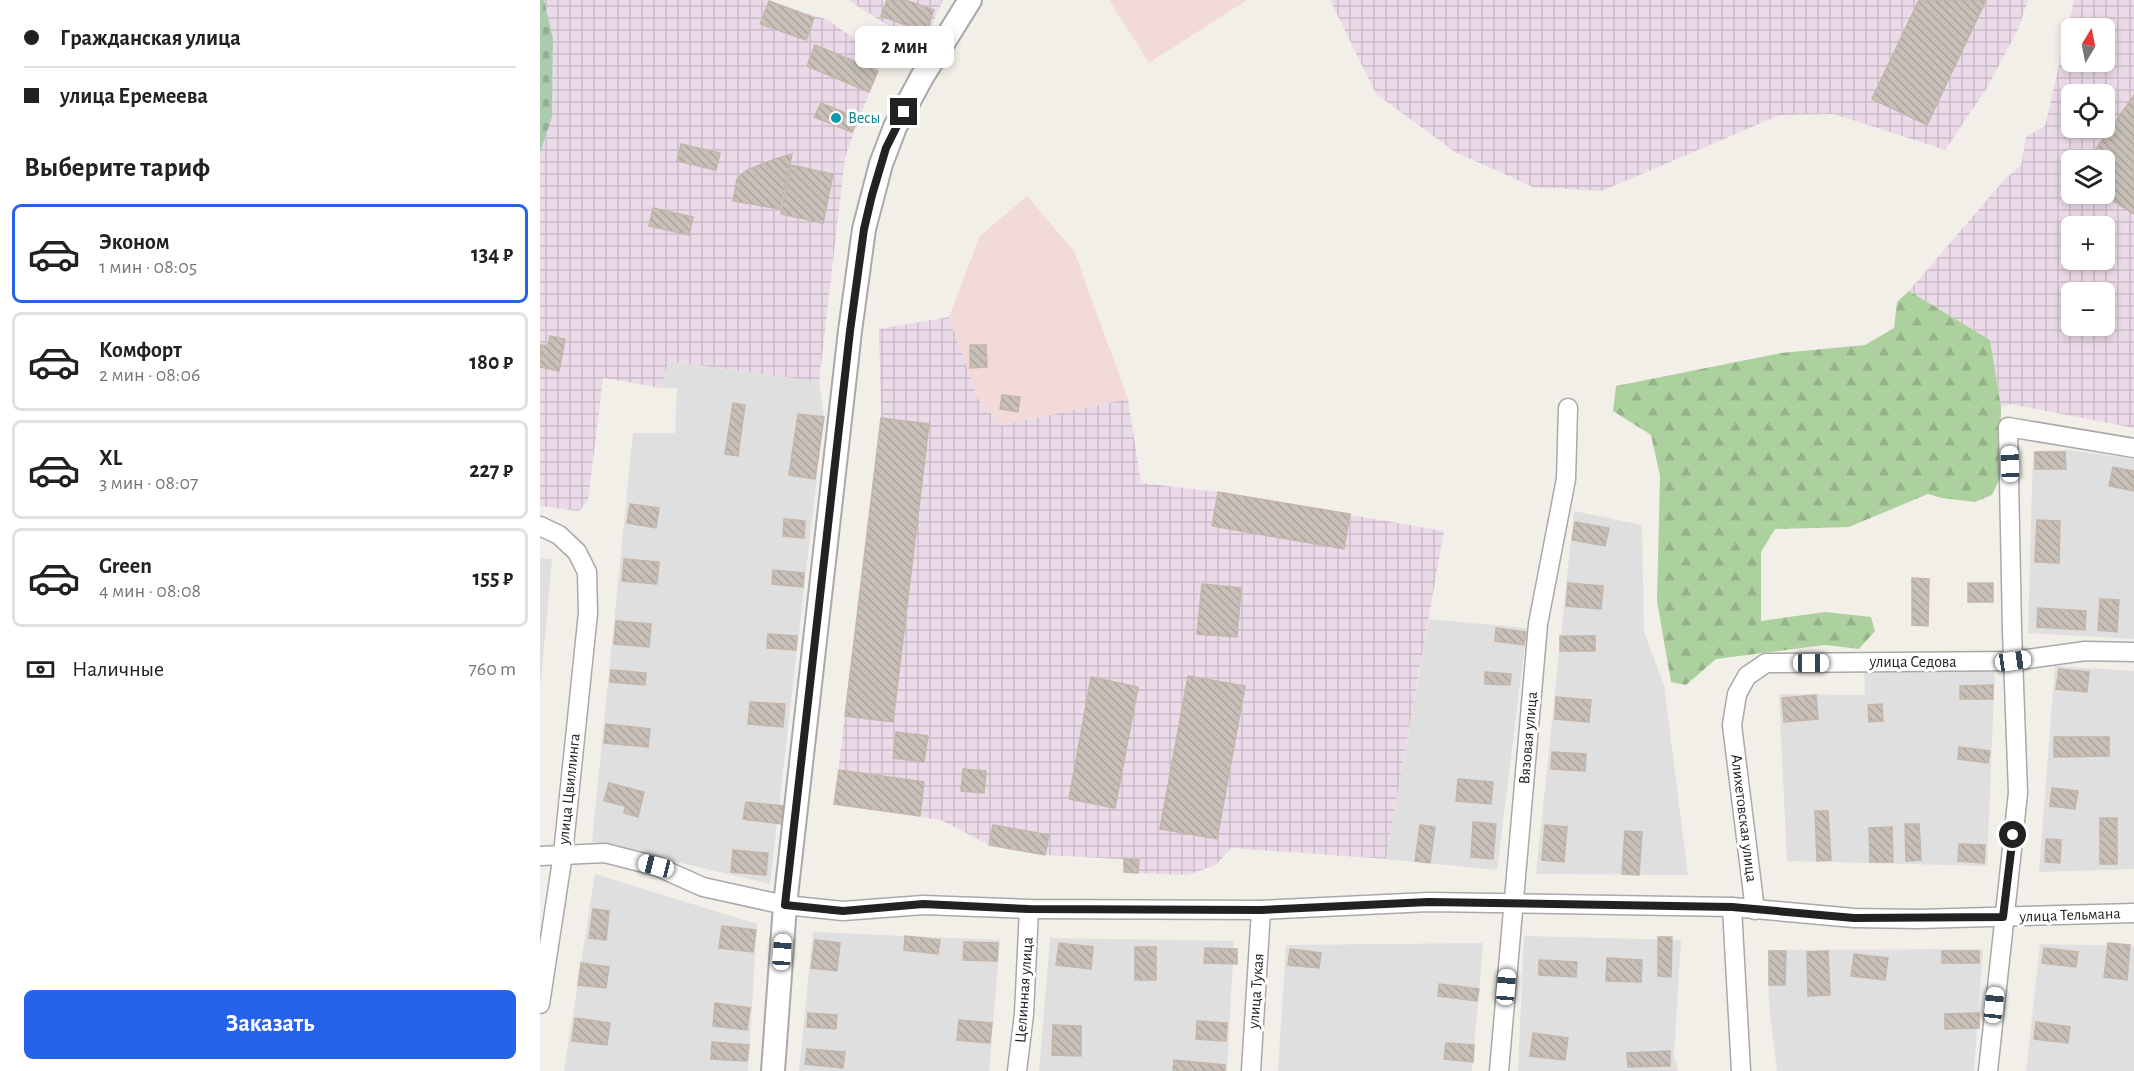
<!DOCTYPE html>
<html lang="ru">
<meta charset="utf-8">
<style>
body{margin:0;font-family:"Alegreya Sans",sans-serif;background:#f2f2f2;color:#222;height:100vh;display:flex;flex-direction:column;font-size:22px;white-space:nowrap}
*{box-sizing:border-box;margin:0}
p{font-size:20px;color:#767676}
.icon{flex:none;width:33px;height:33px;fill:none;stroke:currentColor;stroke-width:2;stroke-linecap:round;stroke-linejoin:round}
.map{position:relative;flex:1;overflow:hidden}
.side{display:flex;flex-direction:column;background:#fff;width:540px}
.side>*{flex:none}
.guide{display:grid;align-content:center;height:132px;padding:0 24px;background:#fff}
.needle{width:39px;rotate:10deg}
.controls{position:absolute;left:1521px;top:18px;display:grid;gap:12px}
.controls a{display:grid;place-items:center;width:54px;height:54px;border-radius:9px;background:#fff;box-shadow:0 3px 9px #0003;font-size:30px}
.end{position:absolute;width:27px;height:27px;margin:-14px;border:8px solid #222;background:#fff;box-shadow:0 0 0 3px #fff}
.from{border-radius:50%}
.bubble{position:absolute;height:42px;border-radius:9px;background:#fff;box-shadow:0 3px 9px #0003;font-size:20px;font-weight:700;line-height:42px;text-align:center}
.car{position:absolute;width:18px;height:36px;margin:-18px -9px;border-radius:8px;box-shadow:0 0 4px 2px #0007;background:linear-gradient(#fff 24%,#345 0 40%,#fff 0 76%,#345 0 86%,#fff 0)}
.guide b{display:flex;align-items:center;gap:21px;height:57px;font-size:22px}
.guide b+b{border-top:2px solid #e0e0e0}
.guide i{width:15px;height:15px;background:#222}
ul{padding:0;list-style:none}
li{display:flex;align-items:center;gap:18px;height:99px;margin:0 12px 9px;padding:0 12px;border:3px solid #e0e0e0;border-radius:9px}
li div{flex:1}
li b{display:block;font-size:22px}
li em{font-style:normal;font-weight:700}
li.selected{border-color:#2563eb}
li>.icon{width:54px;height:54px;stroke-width:1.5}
h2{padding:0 24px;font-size:27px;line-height:72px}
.pay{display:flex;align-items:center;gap:15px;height:66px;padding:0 24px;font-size:22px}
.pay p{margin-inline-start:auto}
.cta{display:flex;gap:12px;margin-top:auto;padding:12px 24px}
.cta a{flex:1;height:69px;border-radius:9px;background:#2563eb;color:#fff;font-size:24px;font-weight:700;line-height:69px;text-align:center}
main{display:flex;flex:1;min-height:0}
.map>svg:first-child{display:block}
</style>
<main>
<section class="side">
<div class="guide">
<b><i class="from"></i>Гражданская улица</b>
<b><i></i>улица Еремеева</b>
</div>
<h2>Выберите тариф</h2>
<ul>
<li class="selected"><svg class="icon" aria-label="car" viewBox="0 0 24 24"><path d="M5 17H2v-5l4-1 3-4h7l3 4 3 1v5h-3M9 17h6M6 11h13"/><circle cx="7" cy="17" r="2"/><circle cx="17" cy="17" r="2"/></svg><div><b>Эконом</b><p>1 мин · 08:05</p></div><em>134 ₽</em></li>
<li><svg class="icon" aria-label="car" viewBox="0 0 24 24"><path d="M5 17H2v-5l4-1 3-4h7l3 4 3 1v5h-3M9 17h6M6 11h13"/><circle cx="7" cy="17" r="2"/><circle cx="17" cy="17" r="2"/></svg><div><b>Комфорт</b><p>2 мин · 08:06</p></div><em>180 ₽</em></li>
<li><svg class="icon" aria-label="car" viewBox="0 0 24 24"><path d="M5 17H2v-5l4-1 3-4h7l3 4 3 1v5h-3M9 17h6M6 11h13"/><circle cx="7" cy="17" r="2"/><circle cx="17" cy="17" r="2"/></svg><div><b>XL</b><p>3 мин · 08:07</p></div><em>227 ₽</em></li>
<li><svg class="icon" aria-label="car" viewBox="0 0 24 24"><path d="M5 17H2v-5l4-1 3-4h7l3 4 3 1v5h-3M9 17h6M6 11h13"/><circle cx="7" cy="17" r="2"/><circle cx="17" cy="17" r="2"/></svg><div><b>Green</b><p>4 мин · 08:08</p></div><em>155 ₽</em></li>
</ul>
<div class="pay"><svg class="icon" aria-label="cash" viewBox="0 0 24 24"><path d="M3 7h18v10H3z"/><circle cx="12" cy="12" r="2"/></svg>Наличные<p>760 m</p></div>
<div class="cta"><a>Заказать</a></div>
</section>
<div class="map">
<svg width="1594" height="1071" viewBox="0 0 1594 1071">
<defs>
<pattern id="industrial-grid" width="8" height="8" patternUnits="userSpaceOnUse" patternTransform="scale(1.5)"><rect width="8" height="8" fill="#ebdbe8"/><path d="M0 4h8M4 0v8" fill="none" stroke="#c9bcc7"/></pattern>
<pattern id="forest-firs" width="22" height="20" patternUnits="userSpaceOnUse" patternTransform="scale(1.5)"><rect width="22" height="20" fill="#add19e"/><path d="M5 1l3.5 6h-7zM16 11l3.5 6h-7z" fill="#95b388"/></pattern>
<pattern id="cemetery-stones" width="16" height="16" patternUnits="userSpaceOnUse" patternTransform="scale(1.5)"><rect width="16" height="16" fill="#aacbaf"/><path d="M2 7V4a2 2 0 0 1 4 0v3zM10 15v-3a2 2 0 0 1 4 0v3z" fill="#92ae96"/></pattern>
<pattern id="building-back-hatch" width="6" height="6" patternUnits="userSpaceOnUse" patternTransform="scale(1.5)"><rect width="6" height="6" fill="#c7bfb8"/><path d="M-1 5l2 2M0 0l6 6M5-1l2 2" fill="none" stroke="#aba49e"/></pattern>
</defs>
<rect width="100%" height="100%" fill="#f2efe9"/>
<g fill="#e0dfdf">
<path d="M 128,361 L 279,382 L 284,416 L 230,884 L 52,842 L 93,433 L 135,433 L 137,388 L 122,388 Z"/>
<path d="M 1530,450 L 1594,459 L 1594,639 L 1488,633 L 1493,451 Z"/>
<path d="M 1034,511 L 1102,525 L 1104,632 L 1124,685 L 1148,875 L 996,874 Z"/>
<path d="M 0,558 L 12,559 L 0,690 Z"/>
<path d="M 889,619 L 987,628 L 957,870 L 846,859 Z"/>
<path d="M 1515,666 L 1594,671 L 1594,869 L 1499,872 Z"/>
<path d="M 1455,668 L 1447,866 L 1247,861 L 1239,694 L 1325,695 L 1324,671 Z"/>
<path d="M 55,874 L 217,924 L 208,1071 L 24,1071 Z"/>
<path d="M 273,932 L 460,940 L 449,1071 L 259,1071 Z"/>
<path d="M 984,936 L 1141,940 L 1134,1056 L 1138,1071 L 978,1071 Z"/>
<path d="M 510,938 L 694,941 L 687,1071 L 499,1071 Z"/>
<path d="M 943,943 L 932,1071 L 738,1071 L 746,945 Z"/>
<path d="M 1500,944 L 1594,946 L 1594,1071 L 1486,1071 Z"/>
<path d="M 1443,949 L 1434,1071 L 1237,1071 L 1229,1005 L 1228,950 Z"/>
</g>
<g fill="#f2dad9">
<path d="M 569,0 L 707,0 L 609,63 Z"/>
<path d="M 487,196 L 534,251 L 588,399 L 461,425 L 438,399 L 409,317 L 440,236 Z"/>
</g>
<g fill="url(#industrial-grid)" fill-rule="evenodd">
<path d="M 4,0 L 227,0 L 288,20 L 342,59 L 305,157 L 279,382 L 128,361 L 122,388 L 63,378 L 48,501 L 39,511 L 0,506 L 0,153 L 12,117 L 13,38 Z"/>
<path d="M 308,0 L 403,0 L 382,47 Z"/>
<path d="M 790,0 L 1488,0 L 1479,27 L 1447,88 L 1405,150 L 1294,114 L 1240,115 L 1062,191 L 993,187 L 915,152 L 836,94 Z"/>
<path d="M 1534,0 L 1594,0 L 1594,428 L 1470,404 L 1461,407 L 1450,340 L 1369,291 L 1465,179 L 1481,165 L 1486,137 L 1505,126 ZM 1532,28 L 1564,28 L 1564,62 L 1532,62 ZM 1532,94 L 1564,94 L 1564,128 L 1532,128 ZM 1532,160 L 1564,160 L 1564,194 L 1532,194 ZM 1532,226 L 1564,226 L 1564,260 L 1532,260 ZM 1532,292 L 1564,292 L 1564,326 L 1532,326 Z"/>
<path d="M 409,317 L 438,399 L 461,425 L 588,399 L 601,483 L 678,492 L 904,531 L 846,859 L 691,848 L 676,865 L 647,875 L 598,873 L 598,860 L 505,855 L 449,845 L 401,820 L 294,804 L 341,418 L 339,329 Z"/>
</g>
<path fill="url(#forest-firs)" d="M 1369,291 L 1450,340 L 1461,407 L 1460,478 L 1452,495 L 1435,502 L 1402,498 L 1388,494 L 1309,527 L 1235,529 L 1221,552 L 1221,621 L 1285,612 L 1331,617 L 1335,631 L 1319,649 L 1285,645 L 1176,659 L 1146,685 L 1131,682 L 1117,601 L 1120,476 L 1111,435 L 1073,411 L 1076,386 L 1241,353 L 1325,345 L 1354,328 L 1357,302 Z"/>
<path fill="url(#cemetery-stones)" d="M 0,0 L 4,0 L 13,38 L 12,117 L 0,153 Z"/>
<g fill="url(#building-back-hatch)" stroke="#c4b6ab" stroke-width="1.5">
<path d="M 347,0 L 365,0 L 394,10 L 386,32 L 341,16 Z"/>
<path d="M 1379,0 L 1446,0 L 1387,125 L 1332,99 Z"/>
<path d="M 229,1 L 274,18 L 266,40 L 220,24 Z"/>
<path d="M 275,45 L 338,71 L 329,92 L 267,66 Z"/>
<path d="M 1594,95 L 1594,212 L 1593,214 L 1563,194 L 1564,160 L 1548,160 Z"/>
<path d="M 281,103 L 318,118 L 312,132 L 274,117 Z"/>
<path d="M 141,144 L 180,153 L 176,170 L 137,161 Z"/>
<path d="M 252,154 L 240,209 L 193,201 L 197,179 L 207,170 L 235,159 Z"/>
<path d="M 251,165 L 293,174 L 283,223 L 241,214 Z"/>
<path d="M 113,208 L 153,217 L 149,235 L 109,226 Z"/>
<path d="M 10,336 L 25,339 L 19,371 L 0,367 L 0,345 L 8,346 Z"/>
<path d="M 430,345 L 446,345 L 447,367 L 430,368 Z"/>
<path d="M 462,395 L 480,397 L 478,412 L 460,409 Z"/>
<path d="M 193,403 L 205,405 L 198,456 L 185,454 Z"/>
<path d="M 258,414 L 284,417 L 275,479 L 249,475 Z"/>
<path d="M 341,418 L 389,424 L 353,722 L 305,716 Z"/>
<path d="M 1495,452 L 1525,452 L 1526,469 L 1495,469 Z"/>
<path d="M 1573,467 L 1594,471 L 1594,491 L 1569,486 Z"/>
<path d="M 678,492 L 810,514 L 804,549 L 672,526 Z"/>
<path d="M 90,504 L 119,508 L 116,528 L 87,523 Z"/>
<path d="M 244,519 L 265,521 L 264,538 L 243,536 Z"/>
<path d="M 1497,520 L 1520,521 L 1519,563 L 1495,562 Z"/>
<path d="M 1035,522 L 1069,528 L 1065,546 L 1032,540 Z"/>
<path d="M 84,559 L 119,562 L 117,584 L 82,581 Z"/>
<path d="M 233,570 L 264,573 L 263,587 L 232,584 Z"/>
<path d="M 1372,578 L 1389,579 L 1388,626 L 1372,625 Z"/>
<path d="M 1028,583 L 1063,586 L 1061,609 L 1026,606 Z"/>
<rect x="1428" y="583" width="25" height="19"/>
<path d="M 662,584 L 701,588 L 697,637 L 657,634 Z"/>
<path d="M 1560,599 L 1579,600 L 1577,632 L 1558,630 Z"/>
<path d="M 1498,608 L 1546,611 L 1545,630 L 1497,627 Z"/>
<path d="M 76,621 L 111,624 L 109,647 L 74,644 Z"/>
<path d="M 956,628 L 986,632 L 984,645 L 955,641 Z"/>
<path d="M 228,634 L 257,636 L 256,650 L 227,648 Z"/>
<rect x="1020" y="636" width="35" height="15"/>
<path d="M 1519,669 L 1549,672 L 1547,692 L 1516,689 Z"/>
<path d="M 71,670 L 106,673 L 105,685 L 70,682 Z"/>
<path d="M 945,672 L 971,674 L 970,685 L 945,684 Z"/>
<path d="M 648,676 L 705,686 L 677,839 L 620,829 Z"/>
<path d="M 551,677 L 598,687 L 575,808 L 529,799 Z"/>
<path d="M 1453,685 L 1453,699 L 1420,699 L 1420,686 Z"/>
<path d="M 1276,695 L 1278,719 L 1244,722 L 1242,698 Z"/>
<path d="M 1016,697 L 1051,700 L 1049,722 L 1015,719 Z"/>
<path d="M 210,702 L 245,704 L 243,727 L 208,724 Z"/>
<path d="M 1342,704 L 1343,721 L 1329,722 L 1328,705 Z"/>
<path d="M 66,724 L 110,729 L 108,747 L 64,743 Z"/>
<path d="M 356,732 L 388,736 L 384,762 L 353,758 Z"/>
<path d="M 1514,737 L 1569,737 L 1569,756 L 1514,757 Z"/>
<path d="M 1419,747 L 1450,751 L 1448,763 L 1418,759 Z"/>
<path d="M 1012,752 L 1046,754 L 1045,771 L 1011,769 Z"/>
<path d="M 423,769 L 446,771 L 444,793 L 421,791 Z"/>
<path d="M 299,770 L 384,782 L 380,816 L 294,804 Z"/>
<path d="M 918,779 L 953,782 L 951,804 L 916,801 Z"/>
<path d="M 69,783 L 104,792 L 98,817 L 84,813 L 85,806 L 64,801 Z"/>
<path d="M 1512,788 L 1538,791 L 1535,809 L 1510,806 Z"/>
<path d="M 206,802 L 244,806 L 241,824 L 203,819 Z"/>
<path d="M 1275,811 L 1288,811 L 1291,860 L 1277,861 Z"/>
<rect x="1560" y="818" width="17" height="46"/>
<path d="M 933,822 L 956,824 L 953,859 L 931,857 Z"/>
<path d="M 1365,824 L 1379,824 L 1381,860 L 1366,861 Z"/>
<path d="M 453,825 L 509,835 L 505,855 L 449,845 Z"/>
<path d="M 880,825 L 895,827 L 890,863 L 875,861 Z"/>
<path d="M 1005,825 L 1027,827 L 1024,862 L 1002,860 Z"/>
<path d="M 1352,827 L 1353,862 L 1330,862 L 1329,828 Z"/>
<path d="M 1085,831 L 1102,832 L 1099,875 L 1082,874 Z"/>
<path d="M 1506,839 L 1521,840 L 1520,863 L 1505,862 Z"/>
<path d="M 1419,844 L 1445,845 L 1444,863 L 1418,861 Z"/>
<path d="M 193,850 L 228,853 L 226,875 L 191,872 Z"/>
<path d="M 584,859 L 599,860 L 598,873 L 584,872 Z"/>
<path d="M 53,909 L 69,911 L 66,940 L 49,938 Z"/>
<path d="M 182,926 L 216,930 L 213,952 L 179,948 Z"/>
<path d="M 365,936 L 400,940 L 398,954 L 364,950 Z"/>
<path d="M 1118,937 L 1132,937 L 1131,977 L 1118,976 Z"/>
<path d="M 275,940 L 300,943 L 297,971 L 271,968 Z"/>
<path d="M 424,942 L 458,943 L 457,961 L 423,960 Z"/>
<path d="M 519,943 L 553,947 L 551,969 L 516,965 Z"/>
<path d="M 1568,943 L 1590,945 L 1587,980 L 1564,977 Z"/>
<rect x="595" y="947" width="21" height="33"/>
<path d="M 665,948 L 697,949 L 697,964 L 664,963 Z"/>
<path d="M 1504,948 L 1538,952 L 1536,967 L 1502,963 Z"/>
<path d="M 750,949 L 781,953 L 779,968 L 748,965 Z"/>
<path d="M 1229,951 L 1246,951 L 1245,985 L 1229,985 Z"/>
<path d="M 1288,951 L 1290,995 L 1268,996 L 1267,952 Z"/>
<rect x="1402" y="951" width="37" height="12"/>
<path d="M 1314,954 L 1348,958 L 1345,980 L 1311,976 Z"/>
<path d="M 1067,958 L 1102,960 L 1101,982 L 1066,981 Z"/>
<path d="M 999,960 L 1037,962 L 1036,977 L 999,975 Z"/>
<path d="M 41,963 L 69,967 L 66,988 L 38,985 Z"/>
<path d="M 899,984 L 939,989 L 937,1001 L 898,996 Z"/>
<path d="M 175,1003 L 210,1008 L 207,1030 L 173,1026 Z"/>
<path d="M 268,1013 L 297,1015 L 296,1029 L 267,1027 Z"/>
<path d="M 1439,1013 L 1439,1028 L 1405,1029 L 1405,1014 Z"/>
<path d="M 35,1018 L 70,1023 L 67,1045 L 32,1041 Z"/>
<path d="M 419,1020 L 452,1023 L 450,1043 L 417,1040 Z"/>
<path d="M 657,1021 L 687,1023 L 686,1041 L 656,1039 Z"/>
<path d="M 1496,1022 L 1530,1027 L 1528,1043 L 1494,1039 Z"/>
<path d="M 513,1025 L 541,1026 L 541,1056 L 512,1055 Z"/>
<path d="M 993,1033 L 1028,1038 L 1025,1060 L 990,1056 Z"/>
<path d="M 172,1042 L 209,1045 L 207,1061 L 171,1059 Z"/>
<path d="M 906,1043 L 934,1045 L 933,1062 L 904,1059 Z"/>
<path d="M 267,1049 L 305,1052 L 303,1068 L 265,1064 Z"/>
<path d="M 1130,1051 L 1130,1066 L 1088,1067 L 1087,1053 Z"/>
<path d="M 634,1060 L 685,1065 L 685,1071 L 633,1071 Z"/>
</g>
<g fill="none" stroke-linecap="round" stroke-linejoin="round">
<g stroke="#a9a9a9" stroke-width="21">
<g id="minor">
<path d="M 0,526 L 19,535 L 37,552 L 47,572 L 48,613 L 23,854 L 0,1004"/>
<path d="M 0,856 L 65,853 L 116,866 L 163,887 L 245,905 L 303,911 L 383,905 L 489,909 L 721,910 L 888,902 L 1192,907 L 1314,918 L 1379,919 L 1594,913"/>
<path d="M 1192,907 L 1201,1071"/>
<path d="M 1215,910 L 1192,725 L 1197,694 L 1207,676 L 1226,663 L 1473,661 L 1545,651 L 1594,652"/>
<path d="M 477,1071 L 484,1014 L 489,909"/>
<path d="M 711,1071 L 721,910"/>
<path d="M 959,1071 L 998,624 L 1026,479 L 1028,408"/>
<path d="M 1448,1071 L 1478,793 L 1472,630 L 1468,427 L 1594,448"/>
</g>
</g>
<g stroke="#a9a9a9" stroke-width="26">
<path id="tertiary" d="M 233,1071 L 245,905 L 310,331 L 324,229 L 341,164 L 355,127 L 382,77 L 430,0"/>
</g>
<use href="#minor" stroke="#fff" stroke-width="18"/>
<use href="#tertiary" stroke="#fff" stroke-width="22"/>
</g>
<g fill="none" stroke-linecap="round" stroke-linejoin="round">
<path stroke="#222" stroke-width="8" d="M 364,112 L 346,148 L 332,195 L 324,229 L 310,331 L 245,905 L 303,911 L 383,904 L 489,909 L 721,910 L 888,902 L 1192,907 L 1314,918 L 1463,917 L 1473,835"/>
</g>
<circle fill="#0f9aa8" stroke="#fff" stroke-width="2" cx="296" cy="118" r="6"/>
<g text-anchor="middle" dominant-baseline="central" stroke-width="6" stroke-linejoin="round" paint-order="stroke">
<g font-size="16" fill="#0d838f" stroke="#fff" text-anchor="start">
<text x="308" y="118">Весы</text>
</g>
<g font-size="16" fill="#222" stroke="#fff">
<text x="1373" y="662">улица Седова</text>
<text transform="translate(988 738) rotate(-85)">Вязовая улица</text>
<text transform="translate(29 789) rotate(-84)">улица Цвиллинга</text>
<text transform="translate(1204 818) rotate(83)">Алихетовская улица</text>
<text transform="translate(1530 915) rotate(-2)">улица Тельмана</text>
<text transform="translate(484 990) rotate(-86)">Целинная улица</text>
<text transform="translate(716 991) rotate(-86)">улица Тукая</text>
</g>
</g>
</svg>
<div class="controls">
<a><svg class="needle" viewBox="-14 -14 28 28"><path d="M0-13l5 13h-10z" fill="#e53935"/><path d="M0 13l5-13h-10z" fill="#767676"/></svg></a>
<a><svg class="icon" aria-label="locate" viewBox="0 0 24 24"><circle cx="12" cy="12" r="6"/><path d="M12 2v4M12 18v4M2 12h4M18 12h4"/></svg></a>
<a><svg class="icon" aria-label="layers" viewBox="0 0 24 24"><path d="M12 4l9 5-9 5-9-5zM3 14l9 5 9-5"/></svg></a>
<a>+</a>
<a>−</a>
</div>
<i class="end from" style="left:1473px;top:835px"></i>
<i class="end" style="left:364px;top:112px"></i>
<div class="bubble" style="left:315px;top:26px;width:99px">2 мин</div>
<i class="car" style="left:1470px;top:464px;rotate:358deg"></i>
<i class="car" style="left:1473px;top:661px;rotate:82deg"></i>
<i class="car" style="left:1271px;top:663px;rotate:90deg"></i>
<i class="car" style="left:116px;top:866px;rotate:284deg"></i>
<i class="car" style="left:242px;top:952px;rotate:4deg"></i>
<i class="car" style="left:966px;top:987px;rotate:5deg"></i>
<i class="car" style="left:1454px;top:1005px;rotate:6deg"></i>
</div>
</main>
